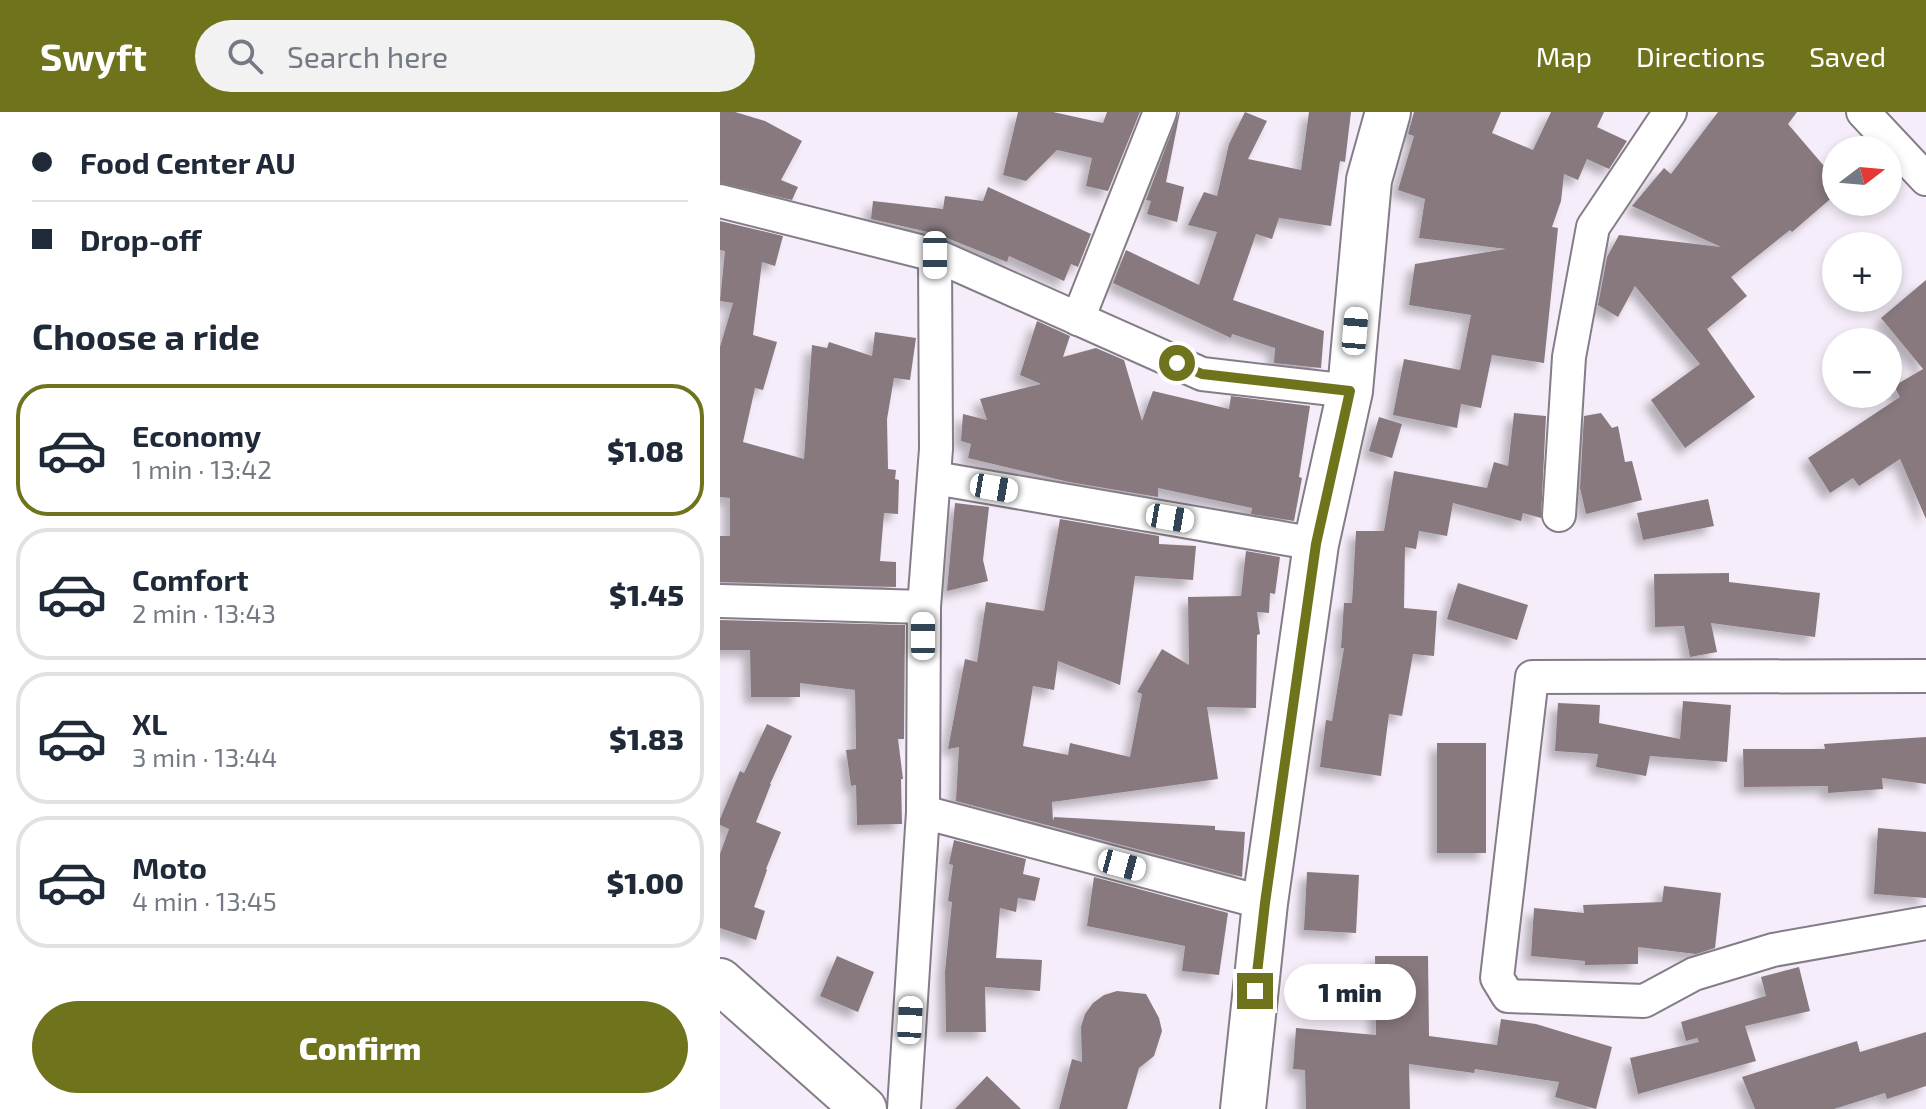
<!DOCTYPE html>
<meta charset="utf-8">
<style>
body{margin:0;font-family:"Exo 2",sans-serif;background:#f2f2f3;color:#1f2937;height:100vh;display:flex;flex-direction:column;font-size:30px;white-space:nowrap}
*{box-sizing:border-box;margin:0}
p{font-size:26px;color:#747a83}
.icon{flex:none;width:44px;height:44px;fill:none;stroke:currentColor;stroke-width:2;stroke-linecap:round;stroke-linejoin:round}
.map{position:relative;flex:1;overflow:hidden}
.side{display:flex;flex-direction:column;background:#fff;width:720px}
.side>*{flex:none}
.top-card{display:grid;align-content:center;height:176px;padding:0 32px;background:#fff}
.needle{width:52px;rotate:74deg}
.controls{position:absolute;left:1102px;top:24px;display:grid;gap:16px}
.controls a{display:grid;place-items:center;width:80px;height:80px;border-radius:50%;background:#fff;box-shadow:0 4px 12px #0003;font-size:40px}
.end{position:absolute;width:36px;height:36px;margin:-18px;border:10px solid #6f741c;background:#fff;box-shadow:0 0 0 4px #fff}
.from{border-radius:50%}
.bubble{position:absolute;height:56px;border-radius:28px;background:#fff;box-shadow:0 4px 12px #0003;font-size:26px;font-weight:800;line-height:56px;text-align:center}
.car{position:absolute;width:24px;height:48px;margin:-24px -12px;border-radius:10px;box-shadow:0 0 6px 2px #0007;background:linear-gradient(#fff 24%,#345 0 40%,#fff 0 76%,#345 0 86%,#fff 0)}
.top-card b{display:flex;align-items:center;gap:28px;height:76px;font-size:30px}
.top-card b+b{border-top:2px solid #e0e1e3}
.top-card i{width:20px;height:20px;background:#1f2937}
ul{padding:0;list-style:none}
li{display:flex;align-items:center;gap:24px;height:132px;margin:0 16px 12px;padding:0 16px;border:4px solid #e0e1e3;border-radius:32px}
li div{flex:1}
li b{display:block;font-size:30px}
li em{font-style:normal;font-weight:800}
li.current{border-color:#6f741c}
li>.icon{width:72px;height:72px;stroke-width:1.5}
h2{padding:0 32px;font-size:36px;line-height:96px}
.cta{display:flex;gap:16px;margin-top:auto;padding:16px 32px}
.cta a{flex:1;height:92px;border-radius:48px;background:#6f741c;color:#fff;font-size:32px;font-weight:800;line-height:92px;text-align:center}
header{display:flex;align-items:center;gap:48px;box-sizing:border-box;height:112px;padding:0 40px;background:#6f741c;color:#fff}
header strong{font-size:38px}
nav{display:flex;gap:44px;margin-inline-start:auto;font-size:28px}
.search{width:560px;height:72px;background:#f2f2f3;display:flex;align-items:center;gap:20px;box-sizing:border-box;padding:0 28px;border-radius:44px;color:#747a83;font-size:30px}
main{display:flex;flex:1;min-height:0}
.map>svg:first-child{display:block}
</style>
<header>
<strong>Swyft</strong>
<div class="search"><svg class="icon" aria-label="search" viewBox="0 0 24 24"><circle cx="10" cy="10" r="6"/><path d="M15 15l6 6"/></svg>Search here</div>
<nav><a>Map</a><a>Directions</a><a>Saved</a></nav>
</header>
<main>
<section class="side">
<div class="top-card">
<b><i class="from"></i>Food Center AU</b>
<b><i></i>Drop-off</b>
</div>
<h2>Choose a ride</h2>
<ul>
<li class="current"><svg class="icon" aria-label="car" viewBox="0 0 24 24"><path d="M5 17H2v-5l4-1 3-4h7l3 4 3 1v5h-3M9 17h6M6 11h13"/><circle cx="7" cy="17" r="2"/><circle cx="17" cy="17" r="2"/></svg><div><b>Economy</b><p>1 min · 13:42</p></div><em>$1.08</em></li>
<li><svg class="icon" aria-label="car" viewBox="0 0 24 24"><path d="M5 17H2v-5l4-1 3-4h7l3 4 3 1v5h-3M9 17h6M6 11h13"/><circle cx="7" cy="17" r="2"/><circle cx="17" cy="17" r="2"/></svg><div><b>Comfort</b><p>2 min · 13:43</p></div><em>$1.45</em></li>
<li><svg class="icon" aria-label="car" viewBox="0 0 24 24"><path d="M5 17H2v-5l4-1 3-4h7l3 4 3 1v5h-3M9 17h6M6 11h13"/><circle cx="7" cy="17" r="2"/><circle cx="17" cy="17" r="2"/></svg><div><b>XL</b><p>3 min · 13:44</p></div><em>$1.83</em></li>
<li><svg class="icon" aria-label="car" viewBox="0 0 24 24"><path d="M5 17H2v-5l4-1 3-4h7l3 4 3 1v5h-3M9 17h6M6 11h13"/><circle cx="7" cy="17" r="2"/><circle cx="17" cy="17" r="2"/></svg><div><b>Moto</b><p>4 min · 13:45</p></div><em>$1.00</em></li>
</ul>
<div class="cta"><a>Confirm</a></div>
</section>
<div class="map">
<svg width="1206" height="997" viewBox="0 0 1206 997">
<defs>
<filter id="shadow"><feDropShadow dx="-7" dy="7" stdDeviation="4" flood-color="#0004"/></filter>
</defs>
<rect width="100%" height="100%" fill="#f5edf9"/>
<g fill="#87797e" filter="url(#shadow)">
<path d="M 0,0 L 15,0 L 45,9 L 82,29 L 61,68 L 78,75 L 72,88 L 0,71 Z"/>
<path d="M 298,0 L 333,0 L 383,11 L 387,0 L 420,0 L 388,79 L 366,74 L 372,46 L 337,38 L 306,69 L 283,63 Z"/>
<path d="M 459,0 L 460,0 L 446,70 L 464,75 L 457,110 L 427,102 L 431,89 L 426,88 Z"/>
<path d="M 525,0 L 547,9 L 528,47 L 581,58 L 589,0 L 631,0 L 625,50 L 620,49 L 611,114 L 559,106 L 552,127 L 536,122 L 513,188 L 604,219 L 601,256 L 554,251 L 555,236 L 512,222 L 511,226 L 393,171 L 406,138 L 479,173 L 497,120 L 468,113 L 484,80 L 497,84 L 509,32 Z"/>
<path d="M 694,0 L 781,0 L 772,21 L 813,38 L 831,0 L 884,0 L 877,15 L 907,29 L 889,57 L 867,47 L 858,68 L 844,62 L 841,89 L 832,115 L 838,116 L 824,251 L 772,243 L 761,296 L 741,292 L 737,316 L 673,303 L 684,247 L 740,258 L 751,203 L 689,193 L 695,152 L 786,137 L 699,126 L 705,87 L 678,78 L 694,24 L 688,22 Z"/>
<path d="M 998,0 L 1077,0 L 1068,12 L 1116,68 L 1116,82 L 1072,120 L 1070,118 L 1011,165 L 1027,184 L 987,217 L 1035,285 L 965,336 L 931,288 L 980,252 L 915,174 L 898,205 L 878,193 L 887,145 L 899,123 L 1001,135 L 912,94 L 944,56 L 951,62 Z"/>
<path d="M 268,75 L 371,122 L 358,155 L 351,152 L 344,169 L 289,144 L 287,150 L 217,122 L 151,107 L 153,89 L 223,97 L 225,84 L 263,89 Z"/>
<path d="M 0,109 L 63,124 L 55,154 L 42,150 L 33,223 L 57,230 L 43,278 L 35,276 L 23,330 L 84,347 L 92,233 L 107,236 L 109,230 L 152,244 L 155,220 L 196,226 L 190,268 L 174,266 L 167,307 L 168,357 L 176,358 L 175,367 L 179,368 L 178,402 L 164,401 L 160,449 L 176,450 L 176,475 L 0,470 L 0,424 L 10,424 L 10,386 L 0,385 L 0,235 L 13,191 L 0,189 L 5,139 L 0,138 Z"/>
<path d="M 1206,168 L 1206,407 L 1180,347 L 1139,374 L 1133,366 L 1110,381 L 1088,346 L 1180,285 L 1174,274 L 1203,257 L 1161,206 Z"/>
<path d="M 317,209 L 350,224 L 343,245 L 376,236 L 404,248 L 422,309 L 433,279 L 509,297 L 511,284 L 590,294 L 579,365 L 582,366 L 574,409 L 531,402 L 532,396 L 438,376 L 438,385 L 349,370 L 248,346 L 251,332 L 241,329 L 243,302 L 267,308 L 260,287 L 321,272 L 300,263 Z"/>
<path d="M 794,301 L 826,304 L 821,406 L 803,401 L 801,409 L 733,391 L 727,424 L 699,419 L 696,437 L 685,435 L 684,496 L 717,499 L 714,544 L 693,542 L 682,604 L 669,602 L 661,664 L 600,655 L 606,608 L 612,609 L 624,536 L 621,536 L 624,491 L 632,491 L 636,419 L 664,419 L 674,359 L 767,376 L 774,350 L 788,354 Z"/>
<path d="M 881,301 L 892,316 L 898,314 L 905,350 L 912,349 L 922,388 L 866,402 L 860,376 L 864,304 Z"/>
<path d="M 659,305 L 682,312 L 672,346 L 649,339 Z"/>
<path d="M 988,387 L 994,414 L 923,428 L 917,401 Z"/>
<path d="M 235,391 L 269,395 L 263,448 L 268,469 L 227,479 Z"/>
<path d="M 340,407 L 439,424 L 439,432 L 476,434 L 473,468 L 415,464 L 400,573 L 338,549 L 334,578 L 313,574 L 303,634 L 348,643 L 350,631 L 410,645 L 422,582 L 417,580 L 442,537 L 469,553 L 468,485 L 521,484 L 526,439 L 560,445 L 555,482 L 550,481 L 549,501 L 537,500 L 540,522 L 537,523 L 536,596 L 487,595 L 498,667 L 332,690 L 333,709 L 334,705 L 495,714 L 495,718 L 525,720 L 522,765 L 236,689 L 239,635 L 228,637 L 245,547 L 257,550 L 266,490 L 324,499 Z"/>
<path d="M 1009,461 L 1009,470 L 1100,481 L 1095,525 L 991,511 L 997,540 L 970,545 L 964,514 L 935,515 L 934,462 Z"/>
<path d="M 738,471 L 808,493 L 797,528 L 727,507 Z"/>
<path d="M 0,508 L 185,513 L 184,627 L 178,627 L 183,667 L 181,667 L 182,712 L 137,713 L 136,673 L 131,674 L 126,638 L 136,637 L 135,578 L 80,571 L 80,585 L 31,585 L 30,538 L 0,538 Z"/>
<path d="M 963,589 L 1011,593 L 1007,650 L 930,644 L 926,664 L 876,655 L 878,642 L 835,639 L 838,591 L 880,593 L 879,611 L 960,627 Z"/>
<path d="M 47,612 L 72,624 L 50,672 L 51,672 L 36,710 L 61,720 L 46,757 L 47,758 L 34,795 L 45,799 L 36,828 L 0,816 L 0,742 L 9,717 L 0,713 L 0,707 L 20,659 L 24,661 Z"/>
<path d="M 1206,625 L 1206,672 L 1162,666 L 1163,677 L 1108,681 L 1108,674 L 1024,675 L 1023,637 L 1105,637 L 1104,632 Z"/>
<rect x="717" y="631" width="49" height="110"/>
<path d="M 1158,716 L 1206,720 L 1206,786 L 1154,782 Z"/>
<path d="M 234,728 L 306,747 L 303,762 L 320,766 L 315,789 L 298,786 L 296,800 L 280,796 L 276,846 L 322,848 L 320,879 L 265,875 L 266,920 L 226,920 L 225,860 L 232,790 L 228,789 L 233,753 L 229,752 Z"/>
<path d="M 587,760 L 639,763 L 636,821 L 584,818 Z"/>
<path d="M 374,765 L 508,801 L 499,863 L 462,859 L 465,834 L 367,814 Z"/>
<path d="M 944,774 L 1001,781 L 995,836 L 976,842 L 918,835 L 918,852 L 865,853 L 865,849 L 811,844 L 814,796 L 864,801 L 863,793 L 942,790 Z"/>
<path d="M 117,844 L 154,860 L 138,900 L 100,884 Z"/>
<path d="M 655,844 L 708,844 L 709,924 L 777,933 L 781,907 L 816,912 L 892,935 L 876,997 L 835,985 L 839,970 L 755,957 L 754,961 L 689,952 L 690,997 L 586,997 L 585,958 L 573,957 L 576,916 L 656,923 Z"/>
<path d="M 1079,855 L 1090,899 L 1025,914 L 1036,949 L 918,982 L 910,946 L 979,930 L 977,926 L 966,929 L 961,910 L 1046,884 L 1041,865 Z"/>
<path d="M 397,879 L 426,882 L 439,906 L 442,919 L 434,944 L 419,956 L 407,997 L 339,997 L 352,947 L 362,950 L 361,915 L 365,902 L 373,891 L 384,883 Z"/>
<path d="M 1206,920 L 1206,974 L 1167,987 L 1165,981 L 1114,997 L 1035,997 L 1022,965 L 1137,929 L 1140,940 Z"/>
<path d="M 267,964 L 301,997 L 235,997 Z"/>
</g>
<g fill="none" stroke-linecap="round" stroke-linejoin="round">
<g stroke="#847c87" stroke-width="36">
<g id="street">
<path d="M 1143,0 L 1206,67"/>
<path d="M 0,89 L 215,143"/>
<path d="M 358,207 L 440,0"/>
<path d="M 215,366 L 596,432"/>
<path d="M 839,403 L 849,245 L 873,115 L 950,0"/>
<path d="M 0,489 L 204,495"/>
<path d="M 1206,564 L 812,565 L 777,866 L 788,884 L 924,889 L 974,862 L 1053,838 L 1206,811"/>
<path d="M 203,700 L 204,495 L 216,337 L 215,143 L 482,262 L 630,279"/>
<path d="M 184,997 L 203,700 L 545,791"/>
</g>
</g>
<g stroke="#847c87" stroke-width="48">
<g id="secondary">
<path d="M 0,869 L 144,997"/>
<path d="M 523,997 L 545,791 L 596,432 L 630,279 L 649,68 L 668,0"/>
</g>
</g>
<use href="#street" stroke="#fff" stroke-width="32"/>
<use href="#secondary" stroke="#fff" stroke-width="44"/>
</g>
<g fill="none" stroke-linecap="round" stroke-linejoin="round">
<path stroke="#6f741c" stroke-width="10" d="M 457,251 L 482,262 L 630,279 L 596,432 L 545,791 L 535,879"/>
</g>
</svg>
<div class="controls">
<a><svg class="needle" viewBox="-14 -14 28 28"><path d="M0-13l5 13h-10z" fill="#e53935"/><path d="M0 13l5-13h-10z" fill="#747a83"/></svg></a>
<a>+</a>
<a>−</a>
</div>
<i class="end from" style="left:457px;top:251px"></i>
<i class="end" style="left:535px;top:879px"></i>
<div class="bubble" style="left:564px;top:852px;width:132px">1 min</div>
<i class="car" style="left:215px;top:143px;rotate:180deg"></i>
<i class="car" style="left:635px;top:219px;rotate:5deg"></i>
<i class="car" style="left:274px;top:376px;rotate:100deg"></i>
<i class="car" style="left:450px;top:406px;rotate:100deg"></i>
<i class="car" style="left:203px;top:524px;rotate:0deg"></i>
<i class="car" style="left:402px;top:753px;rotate:105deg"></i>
<i class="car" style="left:190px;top:908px;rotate:3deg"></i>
</div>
</main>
